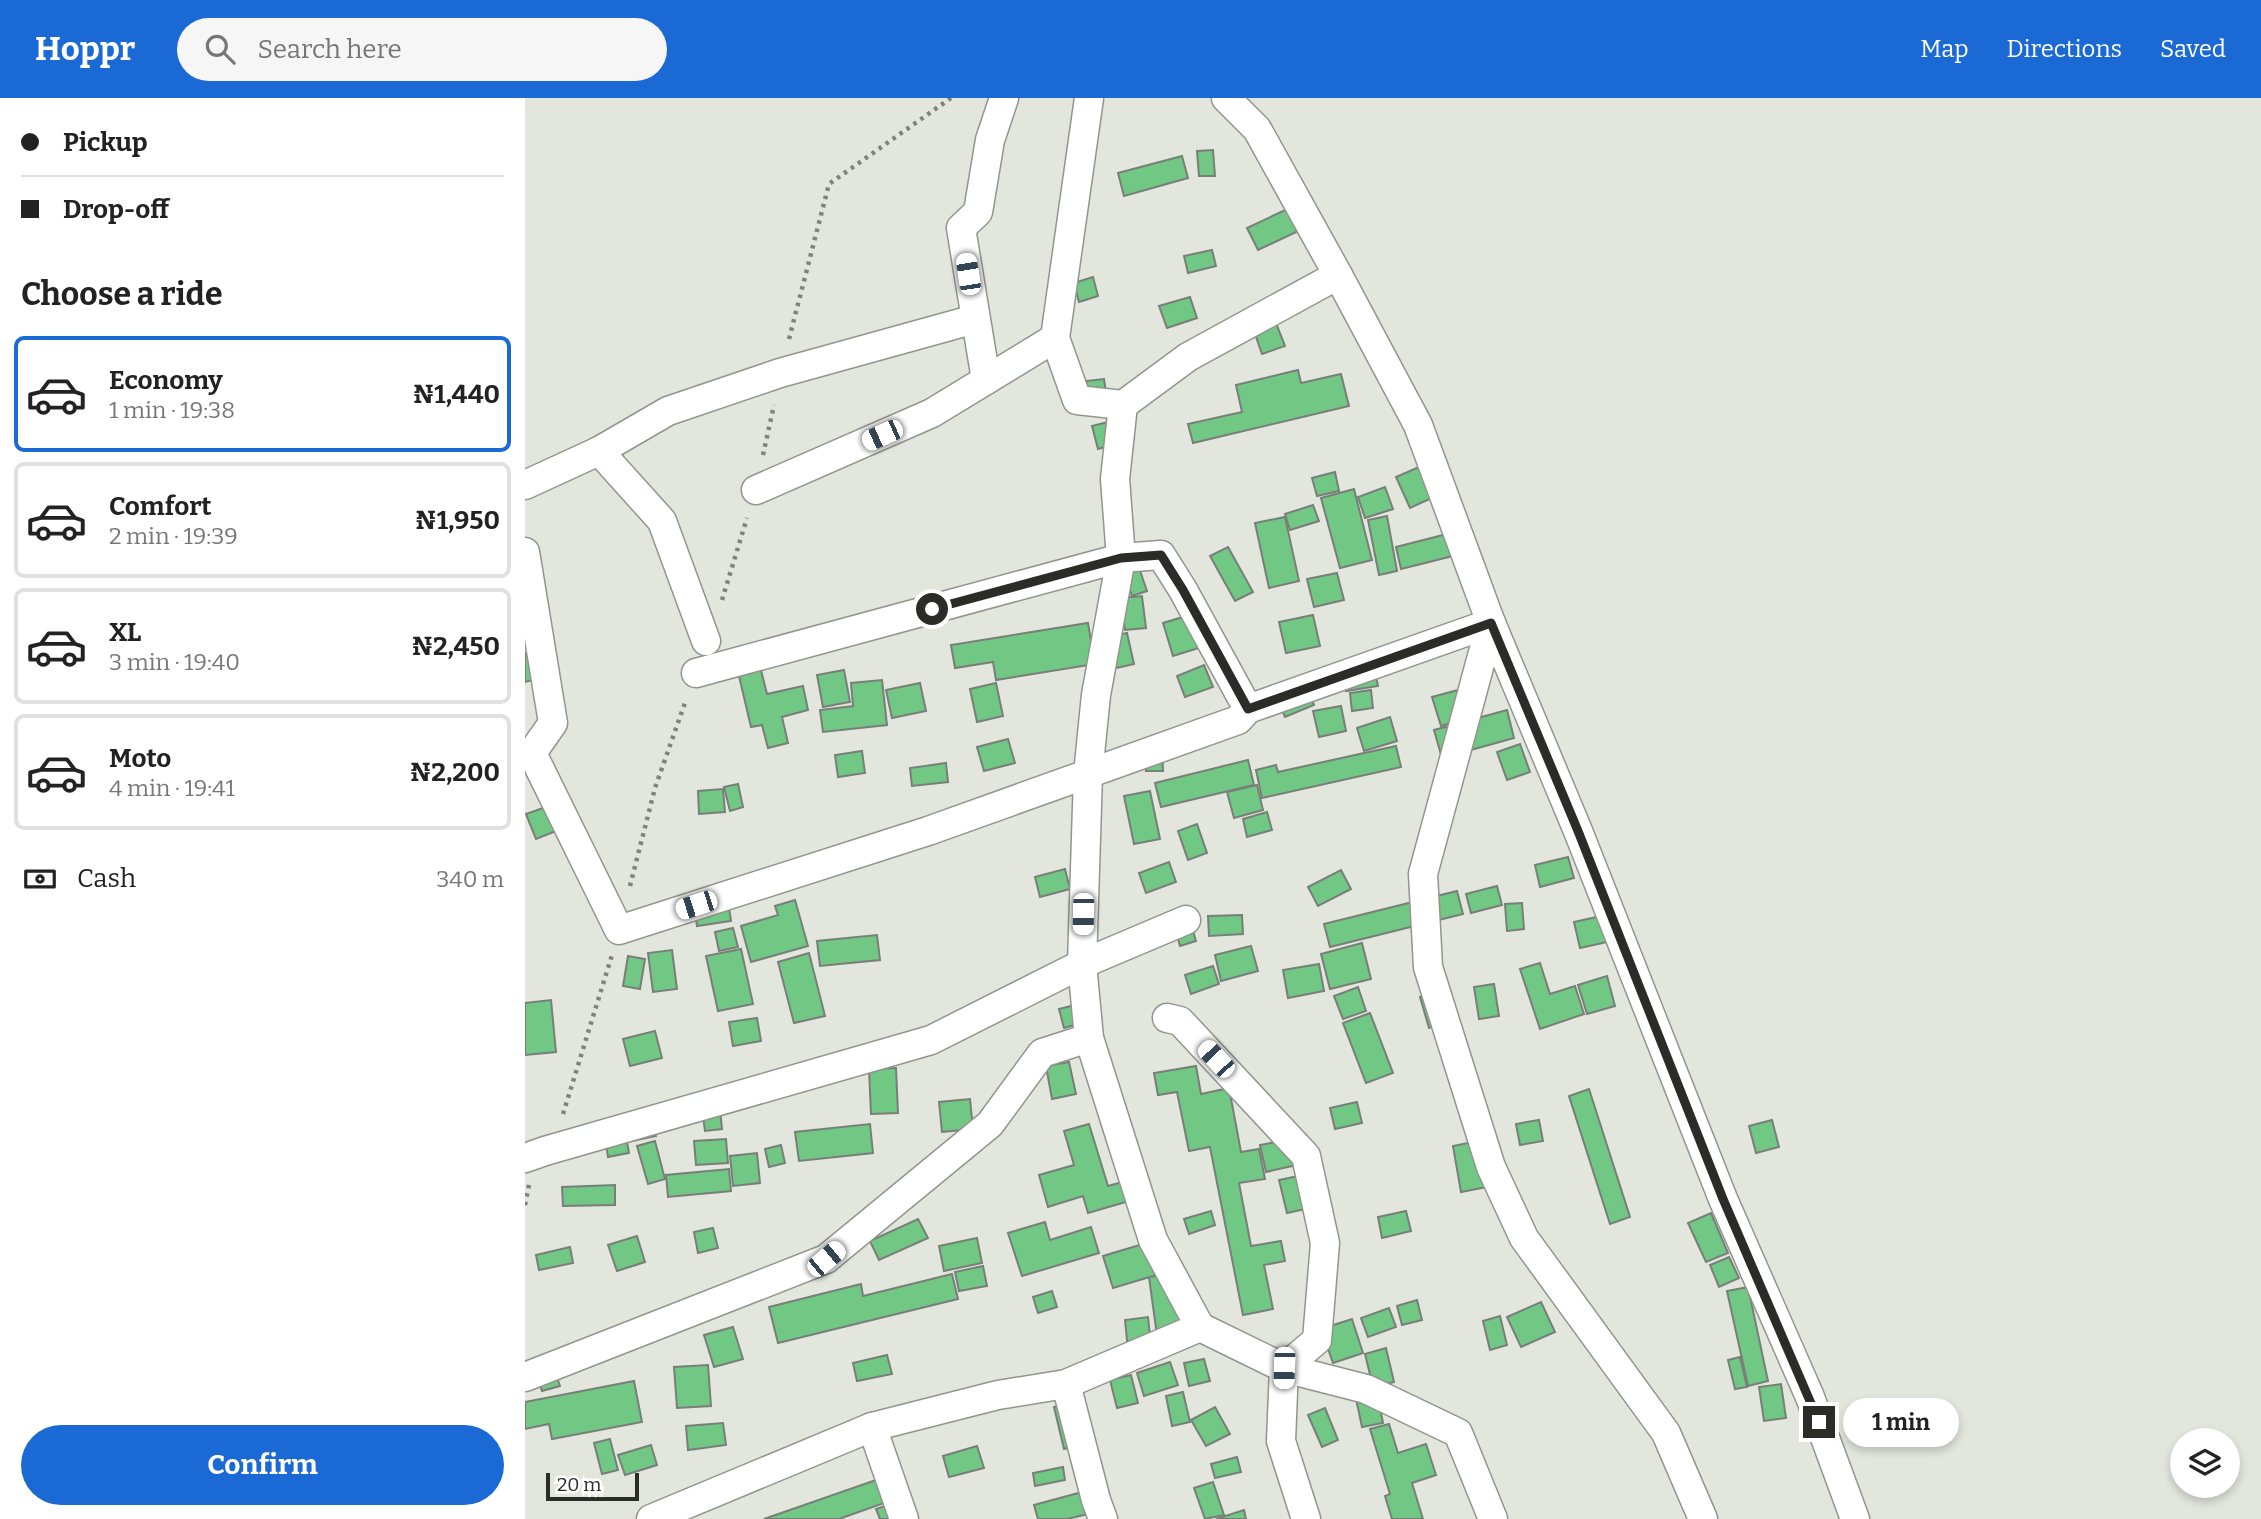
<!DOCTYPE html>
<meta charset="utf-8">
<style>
body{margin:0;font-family:Bitter,serif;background:#f6f6f6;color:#222;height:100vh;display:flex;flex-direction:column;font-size:26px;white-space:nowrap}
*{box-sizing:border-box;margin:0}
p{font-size:23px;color:#767676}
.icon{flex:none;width:38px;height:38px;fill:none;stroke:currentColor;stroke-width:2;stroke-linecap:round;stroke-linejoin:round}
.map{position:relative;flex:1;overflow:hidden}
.drawer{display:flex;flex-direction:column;background:#fff;width:525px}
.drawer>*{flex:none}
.banner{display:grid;align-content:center;height:154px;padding:0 21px;background:#fff}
.buttons{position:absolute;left:1645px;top:1330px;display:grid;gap:14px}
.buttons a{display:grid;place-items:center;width:70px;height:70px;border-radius:50%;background:#fff;box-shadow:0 4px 10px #0003;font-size:35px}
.scale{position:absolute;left:21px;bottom:18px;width:93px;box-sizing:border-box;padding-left:7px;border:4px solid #2b2c28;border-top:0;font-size:19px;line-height:24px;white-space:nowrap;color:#2b2c28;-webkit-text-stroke:5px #fff;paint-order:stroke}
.end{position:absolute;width:32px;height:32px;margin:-16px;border:9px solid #2b2c28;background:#fff;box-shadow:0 0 0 4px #fff}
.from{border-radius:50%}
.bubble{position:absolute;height:49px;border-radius:24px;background:#fff;box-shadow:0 4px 10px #0003;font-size:23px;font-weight:700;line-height:49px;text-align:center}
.car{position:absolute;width:21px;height:42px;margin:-21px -10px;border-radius:9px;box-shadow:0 0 5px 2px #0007;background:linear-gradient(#fff 24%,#345 0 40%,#fff 0 76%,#345 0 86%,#fff 0)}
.banner b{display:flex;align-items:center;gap:24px;height:66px;font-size:26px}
.banner b+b{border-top:2px solid #e0e0e0}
.banner i{width:18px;height:18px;background:#222}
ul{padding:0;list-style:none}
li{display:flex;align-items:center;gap:21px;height:116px;margin:0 14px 10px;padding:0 7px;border:4px solid #e0e0e0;border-radius:10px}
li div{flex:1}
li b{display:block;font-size:26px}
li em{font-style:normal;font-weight:700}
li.active{border-color:#1a69d4}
li>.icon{width:63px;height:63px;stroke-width:1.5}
h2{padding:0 21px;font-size:32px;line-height:84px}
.pay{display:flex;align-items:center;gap:18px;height:77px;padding:0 21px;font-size:26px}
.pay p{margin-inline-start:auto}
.button{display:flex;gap:14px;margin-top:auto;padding:14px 21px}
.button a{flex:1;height:80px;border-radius:42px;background:#1a69d4;color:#fff;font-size:28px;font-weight:700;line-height:80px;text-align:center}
header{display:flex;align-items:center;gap:42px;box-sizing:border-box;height:98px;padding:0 35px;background:#1a69d4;color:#fff}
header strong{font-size:33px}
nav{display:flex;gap:38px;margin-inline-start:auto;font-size:24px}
.search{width:490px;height:63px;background:#f6f6f6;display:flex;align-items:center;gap:18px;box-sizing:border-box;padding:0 24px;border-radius:38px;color:#767676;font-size:26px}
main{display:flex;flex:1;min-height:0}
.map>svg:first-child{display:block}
</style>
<header>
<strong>Hoppr</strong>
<div class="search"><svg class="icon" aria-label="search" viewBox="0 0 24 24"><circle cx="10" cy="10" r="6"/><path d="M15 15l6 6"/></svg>Search here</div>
<nav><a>Map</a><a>Directions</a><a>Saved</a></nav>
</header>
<main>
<section class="drawer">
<div class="banner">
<b><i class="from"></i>Pickup</b>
<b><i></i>Drop-off</b>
</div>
<h2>Choose a ride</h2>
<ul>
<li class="active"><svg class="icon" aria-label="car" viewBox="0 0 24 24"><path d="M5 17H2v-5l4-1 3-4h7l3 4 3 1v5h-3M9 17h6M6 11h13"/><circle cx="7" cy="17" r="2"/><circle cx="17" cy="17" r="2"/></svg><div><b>Economy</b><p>1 min · 19:38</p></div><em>₦1,440</em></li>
<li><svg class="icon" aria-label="car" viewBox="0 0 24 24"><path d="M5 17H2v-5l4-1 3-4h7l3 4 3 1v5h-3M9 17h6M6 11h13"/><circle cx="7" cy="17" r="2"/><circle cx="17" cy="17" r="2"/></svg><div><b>Comfort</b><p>2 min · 19:39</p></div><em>₦1,950</em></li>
<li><svg class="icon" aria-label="car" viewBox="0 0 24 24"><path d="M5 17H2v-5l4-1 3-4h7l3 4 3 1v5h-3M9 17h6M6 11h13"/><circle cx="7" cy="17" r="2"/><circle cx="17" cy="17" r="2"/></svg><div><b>XL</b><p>3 min · 19:40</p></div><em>₦2,450</em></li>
<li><svg class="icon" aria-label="car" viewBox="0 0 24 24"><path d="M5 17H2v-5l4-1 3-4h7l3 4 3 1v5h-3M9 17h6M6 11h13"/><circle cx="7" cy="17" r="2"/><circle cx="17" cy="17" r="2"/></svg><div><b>Moto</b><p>4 min · 19:41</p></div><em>₦2,200</em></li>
</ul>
<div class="pay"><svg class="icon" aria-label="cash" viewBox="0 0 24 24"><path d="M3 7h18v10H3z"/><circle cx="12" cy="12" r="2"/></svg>Cash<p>340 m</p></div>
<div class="button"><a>Confirm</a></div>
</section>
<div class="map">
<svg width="1736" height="1421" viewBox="0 0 1736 1421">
<rect width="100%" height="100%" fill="#e3e6dd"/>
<g fill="#70c884" stroke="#787f79" stroke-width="2">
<path d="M 688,52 L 690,78 L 674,78 L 672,53 Z"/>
<path d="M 657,58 L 663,80 L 599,98 L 593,75 Z"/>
<path d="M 773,106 L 784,128 L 733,152 L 722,130 Z"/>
<path d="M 687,152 L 691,168 L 663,175 L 659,158 Z"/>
<path d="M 568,179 L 573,198 L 554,204 L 549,185 Z"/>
<path d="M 665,199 L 672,220 L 642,230 L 634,208 Z"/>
<path d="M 751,225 L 760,248 L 737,256 L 729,233 Z"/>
<path d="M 773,272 L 776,285 L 816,276 L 824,308 L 668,345 L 663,326 L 717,314 L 711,287 Z"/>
<path d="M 579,281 L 582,302 L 553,284 Z"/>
<path d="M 603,319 L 609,341 L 573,351 L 567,328 Z"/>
<path d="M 896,368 L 909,399 L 885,410 L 871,379 Z"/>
<path d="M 810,374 L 814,393 L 792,398 L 787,380 Z"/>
<path d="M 860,389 L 868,411 L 840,420 L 833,399 Z"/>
<path d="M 829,391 L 847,462 L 815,470 L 796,400 Z"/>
<path d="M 788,407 L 794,423 L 765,432 L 760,416 Z"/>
<path d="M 862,418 L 872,473 L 854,477 L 843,422 Z"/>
<path d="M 760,419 L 774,483 L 744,490 L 730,425 Z"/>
<path d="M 922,436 L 928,458 L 876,471 L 871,449 Z"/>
<path d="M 703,449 L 728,494 L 710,503 L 685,458 Z"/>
<path d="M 612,464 L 622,493 L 607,498 L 597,468 Z"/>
<path d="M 812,475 L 819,502 L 789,509 L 782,481 Z"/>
<path d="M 617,498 L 621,530 L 600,532 L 596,500 Z"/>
<path d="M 671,515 L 680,548 L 648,558 L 638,525 Z"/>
<path d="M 788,517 L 795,548 L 761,555 L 754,524 Z"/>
<path d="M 563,525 L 570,566 L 471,582 L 468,564 L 430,570 L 426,547 Z"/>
<path d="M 602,535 L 609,566 L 578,573 L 571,542 Z"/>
<path d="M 8,553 L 15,580 L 0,584 L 0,555 Z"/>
<path d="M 232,556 L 242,596 L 278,588 L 283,612 L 257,619 L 263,645 L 243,650 L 237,627 L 226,629 L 210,561 Z"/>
<path d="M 679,567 L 688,589 L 660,599 L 652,578 Z"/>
<path d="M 849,569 L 853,588 L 821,593 L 817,575 Z"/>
<path d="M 319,572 L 325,604 L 298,609 L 292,577 Z"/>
<path d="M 357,582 L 362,627 L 298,634 L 295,612 L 328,608 L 326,585 Z"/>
<path d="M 395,585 L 401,613 L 367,620 L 361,592 Z"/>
<path d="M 471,585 L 478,618 L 452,624 L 445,591 Z"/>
<path d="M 782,590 L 789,607 L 760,619 L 753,601 Z"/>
<path d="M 846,592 L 848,610 L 827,613 L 825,595 Z"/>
<path d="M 933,592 L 942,620 L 916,628 L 907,599 Z"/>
<path d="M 816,608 L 821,633 L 794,639 L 788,613 Z"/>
<path d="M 982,612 L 989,640 L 917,660 L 909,632 Z"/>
<path d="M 865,619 L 872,643 L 839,653 L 832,630 Z"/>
<path d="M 483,641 L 490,665 L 459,673 L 452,649 Z"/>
<path d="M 995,646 L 1005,674 L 982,682 L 972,654 Z"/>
<path d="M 621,647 L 637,647 L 638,673 L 621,673 Z"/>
<path d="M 871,648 L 876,669 L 737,700 L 731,672 L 751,667 L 753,674 Z"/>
<path d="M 337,653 L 340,675 L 313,679 L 310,657 Z"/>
<path d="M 723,662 L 729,687 L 636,709 L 630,685 Z"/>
<path d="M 421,665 L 423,684 L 387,688 L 385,670 Z"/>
<path d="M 213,686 L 218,709 L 205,713 L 199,689 Z"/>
<path d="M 732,687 L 738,712 L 709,720 L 702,694 Z"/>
<path d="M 198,691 L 200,714 L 174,716 L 173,693 Z"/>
<path d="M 625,693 L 635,741 L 609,746 L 599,698 Z"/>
<path d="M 35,704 L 44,728 L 11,741 L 1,716 Z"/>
<path d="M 742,714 L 747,732 L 722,739 L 718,721 Z"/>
<path d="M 672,726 L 682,755 L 663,762 L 653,733 Z"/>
<path d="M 1043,759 L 1049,780 L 1015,789 L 1010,767 Z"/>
<path d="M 644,764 L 651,784 L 621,795 L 614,775 Z"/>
<path d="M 540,771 L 545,791 L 515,799 L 510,779 Z"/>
<path d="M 816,772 L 826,791 L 793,808 L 783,789 Z"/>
<path d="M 972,788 L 977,807 L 946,815 L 941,796 Z"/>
<path d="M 932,793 L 938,816 L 805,849 L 799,826 Z"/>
<path d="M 202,796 L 206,823 L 172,828 L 168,802 Z"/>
<path d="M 270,802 L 283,848 L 226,864 L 216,828 L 253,817 L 250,808 Z"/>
<path d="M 997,805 L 999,831 L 982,833 L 980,806 Z"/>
<path d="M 717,817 L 718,836 L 684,838 L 683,818 Z"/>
<path d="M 1076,818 L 1082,844 L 1055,850 L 1049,824 Z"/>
<path d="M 665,823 L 671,843 L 655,848 L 649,827 Z"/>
<path d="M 208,830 L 213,849 L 194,853 L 190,834 Z"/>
<path d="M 352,837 L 355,862 L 295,868 L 292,843 Z"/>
<path d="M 837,845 L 846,881 L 805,891 L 796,856 Z"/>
<path d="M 726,848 L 733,873 L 696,883 L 690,857 Z"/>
<path d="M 216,851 L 228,906 L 193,913 L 181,858 Z"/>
<path d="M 147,852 L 152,891 L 128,894 L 123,855 Z"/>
<path d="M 284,855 L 300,918 L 269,925 L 253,864 Z"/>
<path d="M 103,858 L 120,861 L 115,891 L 98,888 Z"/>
<path d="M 1015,865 L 1025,896 L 1050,888 L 1059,916 L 1015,931 L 995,871 Z"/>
<path d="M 794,866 L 799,893 L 763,900 L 758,872 Z"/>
<path d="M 688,868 L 694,886 L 666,896 L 660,877 Z"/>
<path d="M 1082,878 L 1090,908 L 1062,916 L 1053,887 Z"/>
<path d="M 969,886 L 974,918 L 954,921 L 949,889 Z"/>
<path d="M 833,889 L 841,913 L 818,921 L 809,898 Z"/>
<path d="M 911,895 L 920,924 L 904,930 L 895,899 Z"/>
<path d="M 26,902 L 31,954 L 0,957 L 0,905 Z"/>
<path d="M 562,904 L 567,922 L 539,930 L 534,911 Z"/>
<path d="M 845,915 L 868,975 L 841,985 L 818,925 Z"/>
<path d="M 232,920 L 236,943 L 208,948 L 204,924 Z"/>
<path d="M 130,933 L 137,960 L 105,968 L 98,941 Z"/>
<path d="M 544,964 L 551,996 L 527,1001 L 521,968 Z"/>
<path d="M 671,968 L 676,996 L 704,990 L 716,1054 L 734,1051 L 740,1081 L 714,1085 L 726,1148 L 756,1143 L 760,1163 L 739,1167 L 748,1211 L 718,1217 L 685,1049 L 664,1053 L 652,994 L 633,997 L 629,975 Z"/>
<path d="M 371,970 L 373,1015 L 346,1016 L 344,971 Z"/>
<path d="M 1064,991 L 1105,1119 L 1085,1126 L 1044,998 Z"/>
<path d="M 445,1001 L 448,1031 L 417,1034 L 414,1004 Z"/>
<path d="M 194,1002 L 197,1031 L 180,1033 L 176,1004 Z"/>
<path d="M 832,1004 L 837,1025 L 810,1031 L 805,1010 Z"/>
<path d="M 128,1020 L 131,1038 L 102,1044 L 104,1055 L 83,1059 L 78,1029 Z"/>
<path d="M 1014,1022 L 1018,1043 L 995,1047 L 991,1026 Z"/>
<path d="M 1247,1022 L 1254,1049 L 1231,1055 L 1224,1028 Z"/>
<path d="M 345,1026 L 348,1055 L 274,1063 L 270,1034 Z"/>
<path d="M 564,1026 L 583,1088 L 605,1082 L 611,1101 L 563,1115 L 558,1098 L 523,1109 L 514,1077 L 549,1067 L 539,1033 Z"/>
<path d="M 201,1041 L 203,1065 L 171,1067 L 169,1043 Z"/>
<path d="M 767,1041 L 772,1067 L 741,1074 L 735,1047 Z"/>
<path d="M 958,1042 L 967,1088 L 936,1094 L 928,1048 Z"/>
<path d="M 130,1043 L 140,1081 L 123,1086 L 112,1048 Z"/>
<path d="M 256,1047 L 260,1065 L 244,1069 L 240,1051 Z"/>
<path d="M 232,1055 L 235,1085 L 208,1088 L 205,1058 Z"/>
<path d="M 204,1071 L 206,1093 L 143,1099 L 141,1077 Z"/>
<path d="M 778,1077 L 785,1110 L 762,1115 L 754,1082 Z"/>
<path d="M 90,1087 L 90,1107 L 38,1108 L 37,1089 Z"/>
<path d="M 686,1113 L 690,1127 L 664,1136 L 659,1121 Z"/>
<path d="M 881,1113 L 886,1133 L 857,1140 L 853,1119 Z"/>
<path d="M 1186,1115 L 1203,1155 L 1181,1164 L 1163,1125 Z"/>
<path d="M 393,1121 L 403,1140 L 354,1162 L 345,1143 Z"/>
<path d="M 520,1124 L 525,1142 L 566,1129 L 574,1155 L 497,1178 L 483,1135 Z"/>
<path d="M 188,1130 L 193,1150 L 173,1155 L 169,1134 Z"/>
<path d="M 112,1138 L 120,1164 L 92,1173 L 83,1147 Z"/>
<path d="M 452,1140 L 457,1165 L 419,1173 L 414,1148 Z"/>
<path d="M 638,1140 L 648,1172 L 588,1190 L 578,1158 Z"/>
<path d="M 45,1149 L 48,1165 L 14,1172 L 11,1157 Z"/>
<path d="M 1204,1159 L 1214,1180 L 1194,1189 L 1185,1167 Z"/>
<path d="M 458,1168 L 462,1188 L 434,1193 L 430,1174 Z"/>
<path d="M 655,1175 L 664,1241 L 633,1245 L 624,1179 Z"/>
<path d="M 427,1176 L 433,1201 L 253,1245 L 244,1209 L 336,1186 L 338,1198 Z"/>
<path d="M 1223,1189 L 1243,1283 L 1223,1288 L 1202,1193 Z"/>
<path d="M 527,1193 L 532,1209 L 513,1215 L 508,1199 Z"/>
<path d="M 892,1202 L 897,1222 L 877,1227 L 872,1208 Z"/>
<path d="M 1016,1204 L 1030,1234 L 996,1249 L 982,1219 Z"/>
<path d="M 864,1210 L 871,1229 L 843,1239 L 836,1220 Z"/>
<path d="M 975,1218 L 982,1247 L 965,1252 L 958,1223 Z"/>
<path d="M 623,1219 L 626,1248 L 603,1252 L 600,1222 Z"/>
<path d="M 827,1221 L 838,1255 L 808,1265 L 796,1231 Z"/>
<path d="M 208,1229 L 218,1261 L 189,1269 L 179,1237 Z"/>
<path d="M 861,1250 L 869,1284 L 848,1289 L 840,1256 Z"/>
<path d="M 362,1257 L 367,1276 L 332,1283 L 328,1265 Z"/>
<path d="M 1215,1259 L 1222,1289 L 1210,1291 L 1203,1262 Z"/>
<path d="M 679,1261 L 685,1283 L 664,1288 L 659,1265 Z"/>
<path d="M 26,1263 L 35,1288 L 17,1293 L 9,1268 Z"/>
<path d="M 645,1264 L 653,1287 L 619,1298 L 612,1275 Z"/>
<path d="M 183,1267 L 186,1308 L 152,1310 L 149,1269 Z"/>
<path d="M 606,1277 L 613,1305 L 592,1310 L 585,1282 Z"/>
<path d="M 109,1283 L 117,1324 L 27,1341 L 24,1326 L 0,1331 L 0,1304 Z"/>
<path d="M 1256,1286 L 1261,1320 L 1239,1323 L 1234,1289 Z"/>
<path d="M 851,1291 L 858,1325 L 837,1329 L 830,1296 Z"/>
<path d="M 658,1294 L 665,1324 L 647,1328 L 641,1298 Z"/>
<path d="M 549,1305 L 559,1346 L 539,1351 L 529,1309 Z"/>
<path d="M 690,1309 L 705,1336 L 681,1348 L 666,1322 Z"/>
<path d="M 800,1310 L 813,1342 L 797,1349 L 783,1317 Z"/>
<path d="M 198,1325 L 201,1347 L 163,1352 L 161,1328 Z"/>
<path d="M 864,1326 L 873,1355 L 901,1346 L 911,1377 L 887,1385 L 898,1421 L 867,1421 L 860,1398 L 865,1396 L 845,1331 Z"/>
<path d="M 85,1341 L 93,1372 L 77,1376 L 69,1345 Z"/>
<path d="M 126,1347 L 132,1367 L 100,1377 L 93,1357 Z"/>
<path d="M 452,1348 L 459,1370 L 424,1379 L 418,1358 Z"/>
<path d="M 712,1359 L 716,1374 L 690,1380 L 686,1366 Z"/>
<path d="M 538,1369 L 540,1382 L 510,1388 L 508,1375 Z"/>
<path d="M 371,1375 L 379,1398 L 314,1421 L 239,1421 Z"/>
<path d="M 688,1384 L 699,1417 L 680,1421 L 669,1390 Z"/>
<path d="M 557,1394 L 563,1416 L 542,1421 L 513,1421 L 509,1407 Z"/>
<path d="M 380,1401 L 388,1421 L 355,1421 L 351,1411 Z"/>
<path d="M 719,1412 L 721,1421 L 691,1421 Z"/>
</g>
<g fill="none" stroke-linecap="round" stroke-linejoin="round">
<g stroke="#92958d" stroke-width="31">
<g id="street">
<path d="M 564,0 L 530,240 L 552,302 L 598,307 L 663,259 L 813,177"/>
<path d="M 701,0 L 732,31 L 813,177 L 893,327 L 966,525 L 1053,733 L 1198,1101 L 1285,1299 L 1330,1421"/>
<path d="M 461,282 L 436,130 L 453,114 L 465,42 L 479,0"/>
<path d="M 598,307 L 590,381 L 596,460 L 571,597 L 563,676 L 557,866 L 564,940 L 628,1142 L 675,1229 L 759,1270 L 841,1291 L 933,1335 L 968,1421"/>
<path d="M 74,353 L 137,423 L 181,543"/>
<path d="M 0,387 L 74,353 L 143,313 L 255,275 L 450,221"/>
<path d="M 231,392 L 407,315 L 530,240"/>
<path d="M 0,454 L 28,625 L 7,655 L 0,658"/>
<path d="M 966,525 L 898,776 L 903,869 L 966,1069 L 999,1140 L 1141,1335 L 1178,1421"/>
<path d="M 171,575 L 596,460 L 636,457 L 658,492 L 723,611"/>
<path d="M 7,655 L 94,832 L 403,733 L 713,622 L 723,611 L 966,525"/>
<path d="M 642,920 L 655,923 L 781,1058 L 800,1145 L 792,1242 L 759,1270 L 756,1343 L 781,1421"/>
<path d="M 0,1060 L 20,1053 L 406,942 L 557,866 L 661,822"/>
<path d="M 0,1279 L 301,1161 L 465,1026 L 517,955 L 564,940"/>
<path d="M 541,1286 L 571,1402 L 578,1421"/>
<path d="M 347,1329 L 379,1421"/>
<path d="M 126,1421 L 347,1329 L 473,1297 L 541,1286 L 675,1229"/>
</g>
</g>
<g stroke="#80827c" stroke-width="4.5" stroke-dasharray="3.5 5" stroke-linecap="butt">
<path d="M 264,241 L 304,86 L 426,0"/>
<path d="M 238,357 L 249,307"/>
<path d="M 197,502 L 222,420"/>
<path d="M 105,788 L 130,690 L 161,602"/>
<path d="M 38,1016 L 87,857"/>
<path d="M 0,1107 L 4,1087"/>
</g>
<use href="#street" stroke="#fff" stroke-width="28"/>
</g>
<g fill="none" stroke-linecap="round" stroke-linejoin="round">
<path stroke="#2b2c28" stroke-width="9" d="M 407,511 L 596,460 L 636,457 L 658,492 L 723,611 L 966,525 L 1053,733 L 1198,1101 L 1294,1324"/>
</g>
</svg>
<div class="buttons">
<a><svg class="icon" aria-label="layers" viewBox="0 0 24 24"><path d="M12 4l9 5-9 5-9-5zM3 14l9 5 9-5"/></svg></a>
</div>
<div class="scale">20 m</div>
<i class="end from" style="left:407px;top:511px"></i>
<i class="end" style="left:1294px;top:1324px"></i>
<div class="bubble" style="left:1318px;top:1300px;width:116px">1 min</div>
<i class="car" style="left:443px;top:176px;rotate:351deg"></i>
<i class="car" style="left:357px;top:337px;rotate:246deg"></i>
<i class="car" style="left:171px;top:807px;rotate:252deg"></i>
<i class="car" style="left:558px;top:816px;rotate:181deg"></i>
<i class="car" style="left:691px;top:961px;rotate:317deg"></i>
<i class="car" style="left:301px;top:1161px;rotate:50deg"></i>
<i class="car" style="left:759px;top:1270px;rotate:182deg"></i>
</div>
</main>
